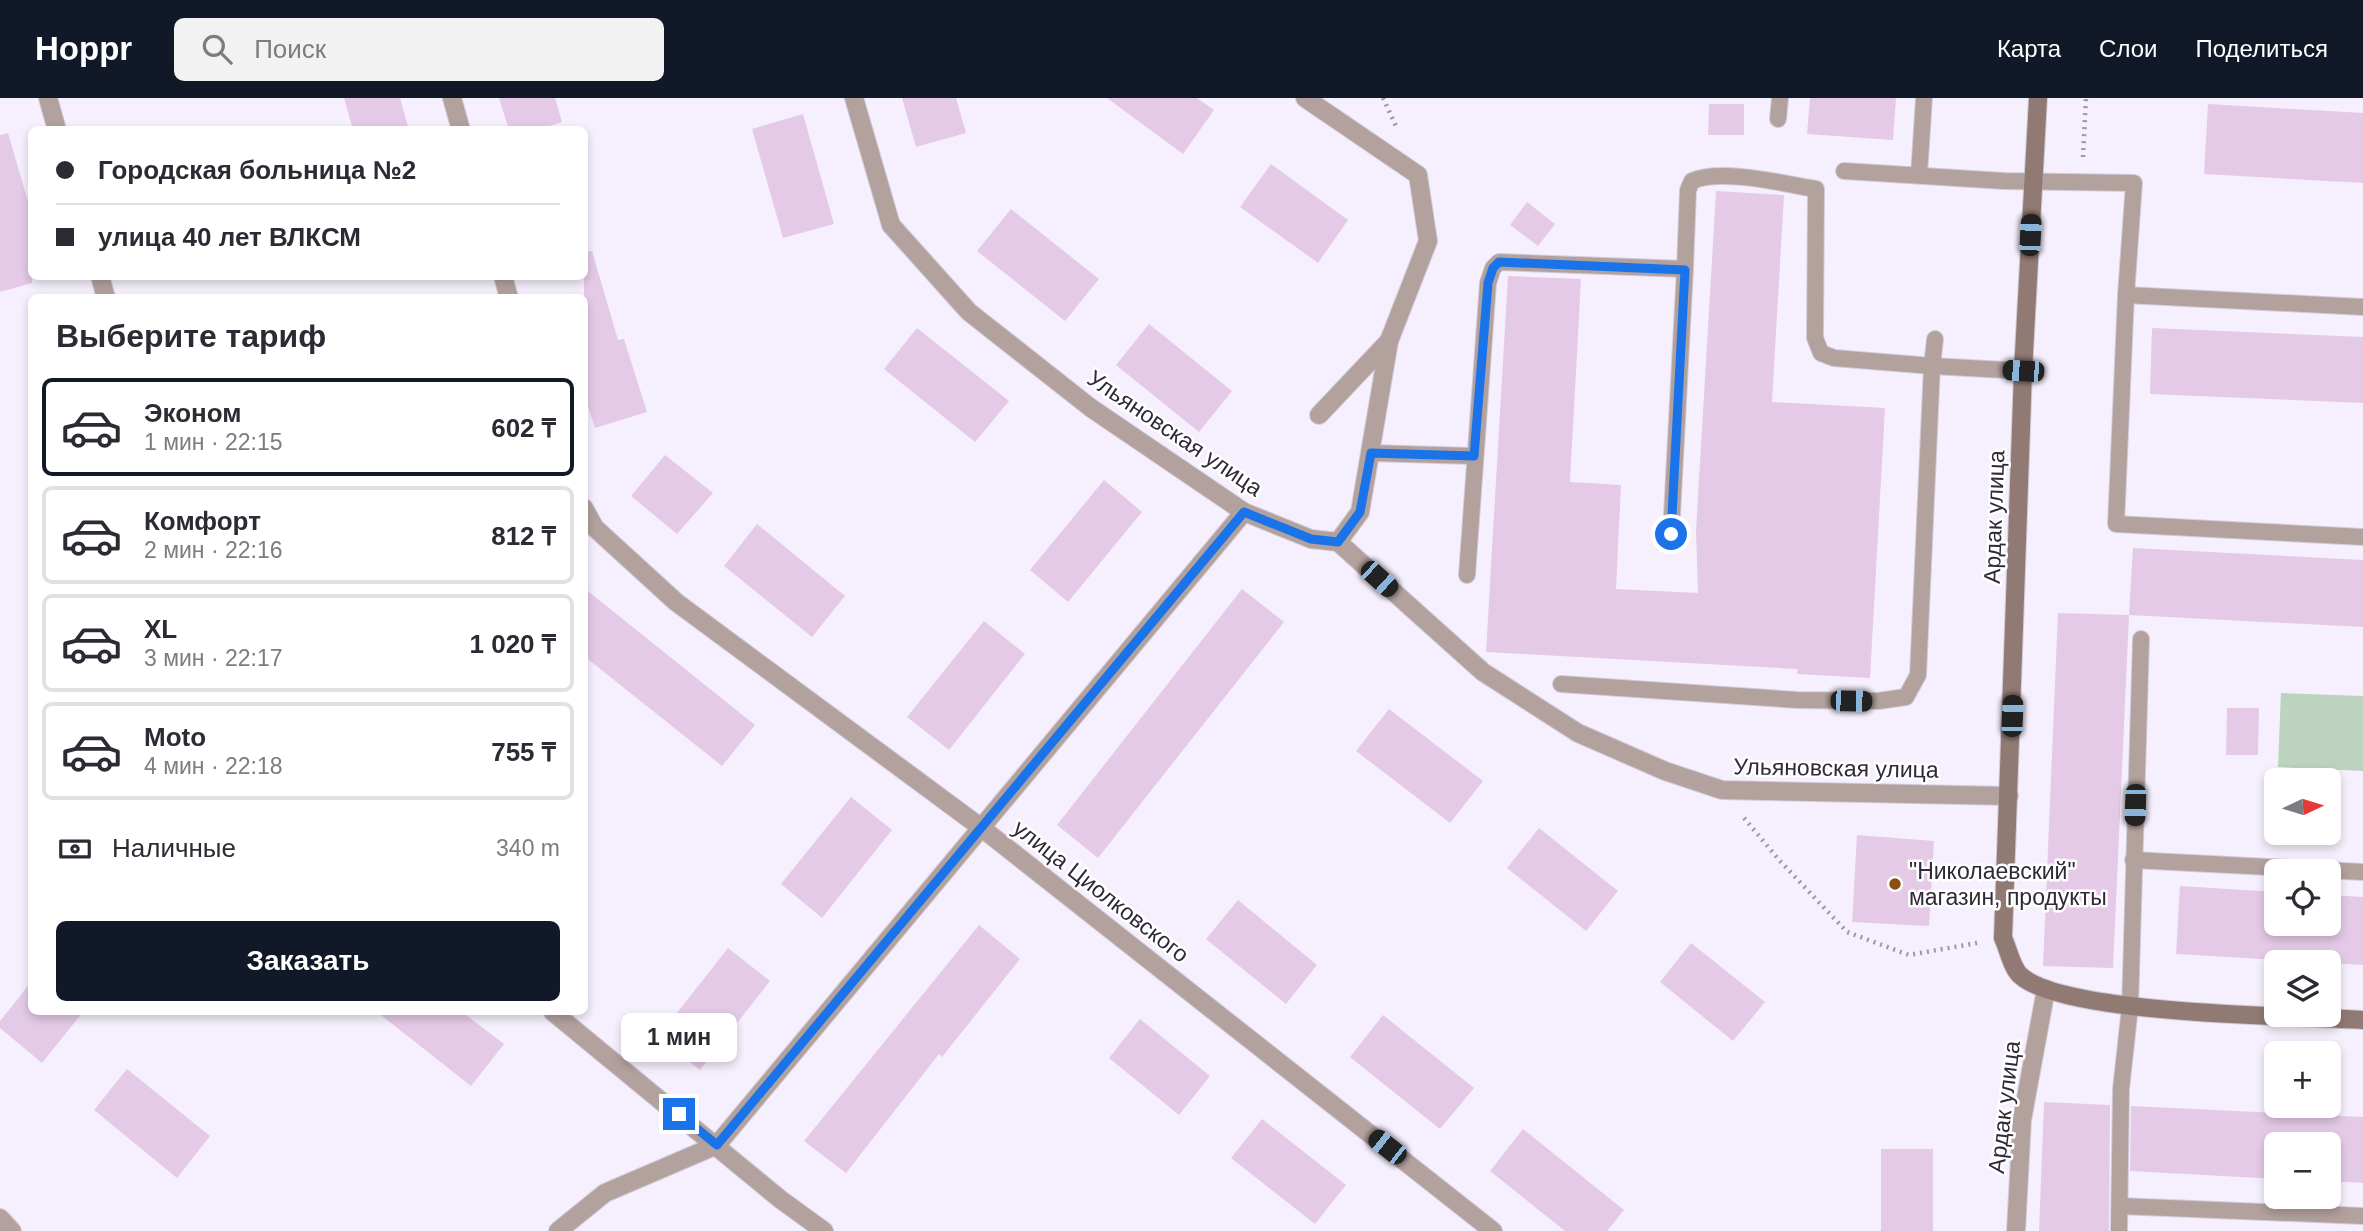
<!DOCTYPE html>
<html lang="ru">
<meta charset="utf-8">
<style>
body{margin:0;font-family:Helvetica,sans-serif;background:#f2f2f3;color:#2b2b33;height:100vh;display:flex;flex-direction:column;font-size:26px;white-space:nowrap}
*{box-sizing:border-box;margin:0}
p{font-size:23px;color:#7c7c81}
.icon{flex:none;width:38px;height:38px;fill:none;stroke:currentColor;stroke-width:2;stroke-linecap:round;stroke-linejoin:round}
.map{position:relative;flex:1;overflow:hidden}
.side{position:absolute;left:28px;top:196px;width:560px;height:721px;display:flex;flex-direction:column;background:#fff;border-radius:10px;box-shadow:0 4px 10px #0003}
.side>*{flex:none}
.hud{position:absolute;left:28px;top:28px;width:560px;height:154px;border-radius:10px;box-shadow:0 4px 10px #0003;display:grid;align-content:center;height:154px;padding:0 28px;background:#fff}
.needle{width:46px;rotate:86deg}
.fabs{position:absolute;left:2264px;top:670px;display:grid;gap:14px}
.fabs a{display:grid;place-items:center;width:77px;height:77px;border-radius:10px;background:#fff;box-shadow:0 4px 10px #0003;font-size:35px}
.end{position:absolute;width:32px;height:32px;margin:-16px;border:9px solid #1a73e8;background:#fff;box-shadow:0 0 0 4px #fff}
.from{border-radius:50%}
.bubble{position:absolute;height:49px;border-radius:10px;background:#fff;box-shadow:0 4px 10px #0003;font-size:23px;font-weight:600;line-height:49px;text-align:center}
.car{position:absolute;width:21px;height:42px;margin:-21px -10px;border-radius:9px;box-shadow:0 0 5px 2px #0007;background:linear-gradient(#222 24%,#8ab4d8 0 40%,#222 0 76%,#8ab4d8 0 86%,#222 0)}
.hud b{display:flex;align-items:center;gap:24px;height:66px;font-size:26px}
.hud b+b{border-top:2px solid #e1e1e2}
.hud i{width:18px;height:18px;background:#2b2b33}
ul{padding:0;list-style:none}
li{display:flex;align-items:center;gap:21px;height:98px;margin:0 14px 10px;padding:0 14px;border:4px solid #e1e1e2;border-radius:10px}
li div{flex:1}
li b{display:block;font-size:26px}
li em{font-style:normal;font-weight:600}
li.selected{border-color:#111827}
li>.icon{width:63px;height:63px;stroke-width:1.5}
h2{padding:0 28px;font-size:32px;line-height:84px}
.pay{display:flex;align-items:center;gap:18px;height:77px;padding:0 28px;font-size:26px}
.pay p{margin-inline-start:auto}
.primary-button{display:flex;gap:14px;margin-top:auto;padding:14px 28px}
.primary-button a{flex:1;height:80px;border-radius:10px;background:#111827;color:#fff;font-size:28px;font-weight:600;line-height:80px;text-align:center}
header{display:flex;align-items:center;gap:42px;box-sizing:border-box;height:98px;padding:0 35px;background:#111827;color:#fff}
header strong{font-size:33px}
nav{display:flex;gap:38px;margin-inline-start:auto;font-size:24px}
.search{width:490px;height:63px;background:#f2f2f3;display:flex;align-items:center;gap:18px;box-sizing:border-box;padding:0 24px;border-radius:10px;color:#7c7c81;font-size:26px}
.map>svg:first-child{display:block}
</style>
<header>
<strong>Hoppr</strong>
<div class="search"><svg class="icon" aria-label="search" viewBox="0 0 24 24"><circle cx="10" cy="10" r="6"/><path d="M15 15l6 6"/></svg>Поиск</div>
<nav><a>Карта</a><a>Слои</a><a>Поделиться</a></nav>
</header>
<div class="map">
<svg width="2363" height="1133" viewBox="0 0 2363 1133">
<rect width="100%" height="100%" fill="#f6f0fe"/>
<path fill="#bcd3bf" d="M 2281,595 L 2363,598 L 2363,673 L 2278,669 Z"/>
<g fill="#e4cae7">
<path d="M 344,0 L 400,0 L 409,32 L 353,32 Z"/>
<path d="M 499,0 L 555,0 L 562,24 L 537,32 L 509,32 Z"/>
<path d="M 902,0 L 956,0 L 966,35 L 916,49 Z"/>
<path d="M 1107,0 L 1197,0 L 1214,12 L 1183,56 Z"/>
<path d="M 1810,0 L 1896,0 L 1893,42 L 1807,36 Z"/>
<path d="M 1709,6 L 1744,6 L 1744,37 L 1708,37 Z"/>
<path d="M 2208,6 L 2363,15 L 2363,85 L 2204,76 Z"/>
<path d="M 803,16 L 834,126 L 783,140 L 752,31 Z"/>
<path d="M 8,35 L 32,117 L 32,185 L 0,194 L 0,37 Z"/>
<path d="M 1271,66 L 1348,122 L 1318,165 L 1240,109 Z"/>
<path d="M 1716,93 L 1784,97 L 1772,304 L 1885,310 L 1870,580 L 1797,576 L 1798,571 L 1486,554 L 1508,178 L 1581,181 L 1570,384 L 1621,387 L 1616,491 L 1698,495 L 1696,432 Z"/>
<path d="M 1527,104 L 1555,126 L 1538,148 L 1510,127 Z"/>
<path d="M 1011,111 L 1099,181 L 1065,223 L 977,153 Z"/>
<path d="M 592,153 L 618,242 L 624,241 L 647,314 L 595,330 L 584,296 L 584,154 Z"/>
<path d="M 1149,226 L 1232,293 L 1199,334 L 1116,267 Z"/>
<path d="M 917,230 L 1009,303 L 975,344 L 884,271 Z"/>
<path d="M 2152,230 L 2363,239 L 2363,305 L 2150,296 Z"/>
<path d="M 665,357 L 713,395 L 677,436 L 631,398 Z"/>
<path d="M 1104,382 L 1142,414 L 1068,504 L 1030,472 Z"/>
<path d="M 757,426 L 845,498 L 812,539 L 724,468 Z"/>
<path d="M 2133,450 L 2363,462 L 2363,529 L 2129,517 Z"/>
<path d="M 584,490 L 755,627 L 722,668 L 584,558 Z"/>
<path d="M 1242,491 L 1284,524 L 1098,760 L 1057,727 Z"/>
<path d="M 2058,515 L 2129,517 L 2113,870 L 2043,868 Z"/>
<path d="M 984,523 L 1025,556 L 949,652 L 907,619 Z"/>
<path d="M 2227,610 L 2259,610 L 2258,657 L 2226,657 Z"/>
<path d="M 1389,611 L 1483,683 L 1450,725 L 1356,653 Z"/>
<path d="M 851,699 L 892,732 L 822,820 L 781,786 Z"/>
<path d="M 1539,730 L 1618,793 L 1586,833 L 1507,770 Z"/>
<path d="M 1857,737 L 1934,743 L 1929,828 L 1852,824 Z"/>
<path d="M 2180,788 L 2277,794 L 2277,826 L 2329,826 L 2329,797 L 2363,799 L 2363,867 L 2176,856 Z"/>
<path d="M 1238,802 L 1317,867 L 1286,906 L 1206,841 Z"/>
<path d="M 979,827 L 1020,861 L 942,959 L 939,956 L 846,1075 L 804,1043 Z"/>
<path d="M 1691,845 L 1765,904 L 1733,943 L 1660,884 Z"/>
<path d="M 728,850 L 770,883 L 700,972 L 658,939 Z"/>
<path d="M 32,883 L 32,914 L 83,914 L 42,965 L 0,930 L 0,923 Z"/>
<path d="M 377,914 L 462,914 L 504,946 L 471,988 Z"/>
<path d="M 1383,917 L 1474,990 L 1440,1031 L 1350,959 Z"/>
<path d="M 1140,921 L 1210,978 L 1179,1017 L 1109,960 Z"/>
<path d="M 127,971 L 210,1038 L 177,1080 L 94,1012 Z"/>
<path d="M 2044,1004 L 2110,1007 L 2109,1133 L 2039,1133 Z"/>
<path d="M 2131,1008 L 2363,1019 L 2363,1085 L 2329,1083 L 2329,1046 L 2277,1046 L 2277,1081 L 2130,1073 Z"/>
<path d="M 1262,1021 L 1346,1087 L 1315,1126 L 1231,1060 Z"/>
<path d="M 1523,1031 L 1624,1112 L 1607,1133 L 1565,1133 L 1490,1073 Z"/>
<rect x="1881" y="1051" width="52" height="82"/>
</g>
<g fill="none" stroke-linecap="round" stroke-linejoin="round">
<g stroke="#d2ccda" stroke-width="18">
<g id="lane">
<path d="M 1778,21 L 1780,0"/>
<path d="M 1844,73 L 2004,83 L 2134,85 L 2126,197 L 2363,209"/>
<path d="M 1919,77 L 1924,0"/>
<path d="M 2126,197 L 2116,426 L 2363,439"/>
<path d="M 1371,355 L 1473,358"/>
<path d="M 1671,436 L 1685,171"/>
<path d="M 1467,477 L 1488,185 L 1493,170 L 1499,164 L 1685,171 L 1688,92 L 1692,83 C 1721,70 1785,86 1816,91 L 1815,240 L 1821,255 L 1834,260 L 1932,268 L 1935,241"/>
<path d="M 1561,586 L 1797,602 L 1878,603 L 1906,599 L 1918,577 L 1932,268 L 2023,273"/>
<path d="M 2133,762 L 2363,774"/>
<path d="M 2120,1108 L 2363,1118"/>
<path d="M 2119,1133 L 2121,991 L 2130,909 L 2141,541"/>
</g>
</g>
<g stroke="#d2ccda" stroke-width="20">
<g id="street">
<path d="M 48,0 L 57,32"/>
<path d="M 452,0 L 461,32"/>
<path d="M 854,0 L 891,127 L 969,214 L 1091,310 L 1244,414 L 1311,441 L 1338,444 L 1483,574 L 1578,635 L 1665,673 L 1722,692 L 2009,698"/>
<path d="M 1305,0 L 1418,77 L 1428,143 L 1389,243 L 1360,414 L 1338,444"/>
<path d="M 100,178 L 106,200"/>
<path d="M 503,178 L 509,200"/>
<path d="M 1319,317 L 1389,243"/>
<path d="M 584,410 L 595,430 L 676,504 L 983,731 L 1493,1133"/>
<path d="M 553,914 L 780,1101 L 824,1133"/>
<path d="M 0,1120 L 12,1133"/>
<path d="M 558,1133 L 605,1095 L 717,1047 L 1244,414"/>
<path d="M 2016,1133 L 2022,1022 L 2046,891"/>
</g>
</g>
<g stroke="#d2ccda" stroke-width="20">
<path id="secondary" d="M 2038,0 L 2023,273 L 2003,840 C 2008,850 2012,871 2021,878 C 2065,917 2297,918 2363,922"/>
</g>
<g stroke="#9d97a5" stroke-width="4.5" stroke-dasharray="2 5" stroke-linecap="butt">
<path d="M 1383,0 L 1396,28"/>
<path d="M 2083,59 L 2086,0"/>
<path d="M 1744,720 L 1780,763 L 1847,834 L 1909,857 L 1977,845"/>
</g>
<use href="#lane" stroke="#b2a19d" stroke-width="16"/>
<use href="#street" stroke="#b2a19d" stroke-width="18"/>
<use href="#secondary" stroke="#927a74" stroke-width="18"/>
</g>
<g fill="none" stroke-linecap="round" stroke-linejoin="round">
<path stroke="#1a73e8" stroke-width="9" d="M 679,1016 L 717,1047 L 1244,414 L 1311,441 L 1338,444 L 1360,414 L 1371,355 L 1474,358 L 1488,185 L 1493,170 L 1499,164 L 1685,172 L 1671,436"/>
</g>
<circle fill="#8c4f11" stroke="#fff" stroke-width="2.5" cx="1895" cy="786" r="7"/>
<g text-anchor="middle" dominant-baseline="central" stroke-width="5" stroke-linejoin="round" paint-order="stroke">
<g font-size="23" fill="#2f2a37" stroke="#fff">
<text transform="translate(1175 335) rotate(34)">Ульяновская улица</text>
<text transform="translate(1994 419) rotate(-88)">Ардак улица</text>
<text transform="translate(1836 670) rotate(1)">Ульяновская улица</text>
<text transform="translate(1101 793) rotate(38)">улица Циолковского</text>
<text transform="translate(2004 1009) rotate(-83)">Ардак улица</text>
</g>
<g font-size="23" fill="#2f2a37" stroke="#fff" text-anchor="start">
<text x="1909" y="773">"Николаевский"<tspan x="1909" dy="26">магазин, продукты</tspan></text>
</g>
</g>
</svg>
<div class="fabs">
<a><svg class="needle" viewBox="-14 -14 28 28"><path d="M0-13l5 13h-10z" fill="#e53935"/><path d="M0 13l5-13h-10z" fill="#7c7c81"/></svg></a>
<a><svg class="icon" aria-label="locate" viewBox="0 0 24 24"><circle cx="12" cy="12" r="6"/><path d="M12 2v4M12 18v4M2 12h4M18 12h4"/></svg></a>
<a><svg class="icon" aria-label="layers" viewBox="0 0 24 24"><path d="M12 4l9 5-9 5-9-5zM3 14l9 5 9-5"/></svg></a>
<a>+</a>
<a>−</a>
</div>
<i class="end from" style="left:1671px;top:436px"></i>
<i class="end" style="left:679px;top:1016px"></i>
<div class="bubble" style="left:621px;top:915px;width:116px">1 мин</div>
<i class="car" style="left:2030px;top:137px;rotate:3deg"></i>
<i class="car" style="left:2023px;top:273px;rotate:273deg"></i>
<i class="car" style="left:1379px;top:481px;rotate:132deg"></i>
<i class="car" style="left:1851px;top:603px;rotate:91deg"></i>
<i class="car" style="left:2012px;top:618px;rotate:2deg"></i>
<i class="car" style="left:2135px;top:707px;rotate:182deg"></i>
<i class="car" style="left:1387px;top:1049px;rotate:308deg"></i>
<div class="hud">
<b><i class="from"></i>Городская больница №2</b>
<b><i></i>улица 40 лет ВЛКСМ</b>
</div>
<section class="side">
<h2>Выберите тариф</h2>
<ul>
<li class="selected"><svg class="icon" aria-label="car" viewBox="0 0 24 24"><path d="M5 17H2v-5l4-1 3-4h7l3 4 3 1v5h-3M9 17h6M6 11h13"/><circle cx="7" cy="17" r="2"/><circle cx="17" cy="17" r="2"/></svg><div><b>Эконом</b><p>1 мин · 22:15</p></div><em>602 ₸</em></li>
<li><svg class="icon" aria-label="car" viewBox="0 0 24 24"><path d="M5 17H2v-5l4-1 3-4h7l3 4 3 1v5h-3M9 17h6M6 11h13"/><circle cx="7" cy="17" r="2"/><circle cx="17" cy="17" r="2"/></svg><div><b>Комфорт</b><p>2 мин · 22:16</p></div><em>812 ₸</em></li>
<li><svg class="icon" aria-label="car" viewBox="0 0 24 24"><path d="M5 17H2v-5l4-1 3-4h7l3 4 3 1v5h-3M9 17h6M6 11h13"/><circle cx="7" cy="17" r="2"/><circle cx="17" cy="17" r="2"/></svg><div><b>XL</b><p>3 мин · 22:17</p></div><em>1 020 ₸</em></li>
<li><svg class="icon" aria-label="car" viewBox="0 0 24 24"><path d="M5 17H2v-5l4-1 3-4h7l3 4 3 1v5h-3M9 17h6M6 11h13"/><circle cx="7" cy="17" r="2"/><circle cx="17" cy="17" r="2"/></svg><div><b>Moto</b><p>4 мин · 22:18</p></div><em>755 ₸</em></li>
</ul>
<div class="pay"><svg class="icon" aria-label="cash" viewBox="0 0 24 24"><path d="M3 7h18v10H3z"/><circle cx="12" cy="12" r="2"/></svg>Наличные<p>340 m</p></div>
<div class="primary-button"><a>Заказать</a></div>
</section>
</div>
